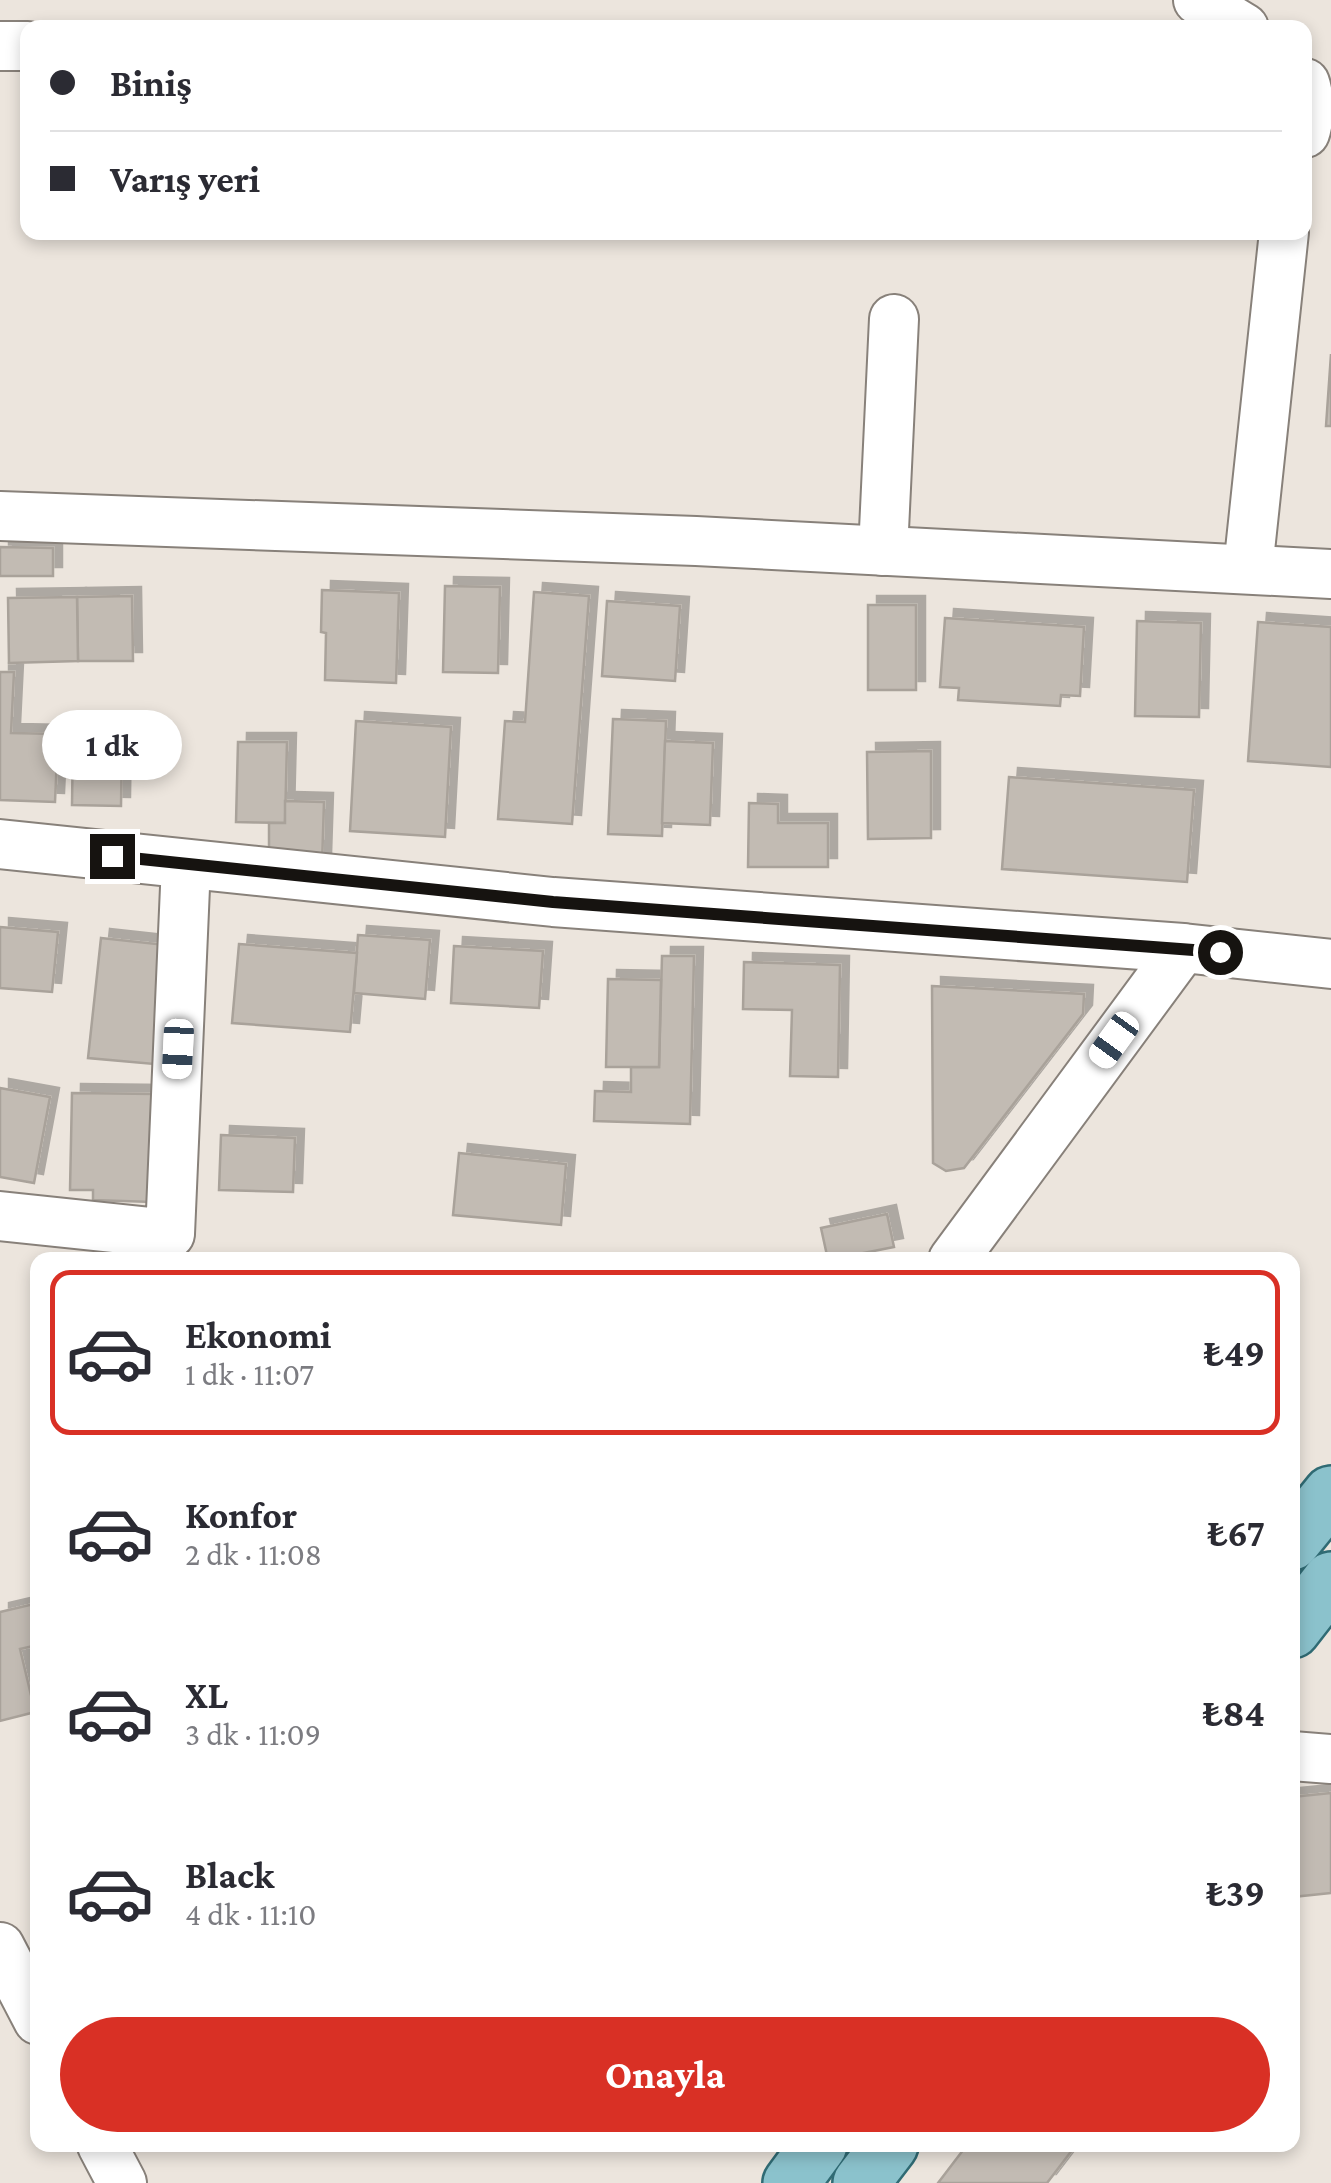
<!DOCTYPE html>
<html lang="tr">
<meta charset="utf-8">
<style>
body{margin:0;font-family:"Crimson Pro",serif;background:#f7f7f7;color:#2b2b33;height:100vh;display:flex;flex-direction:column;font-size:38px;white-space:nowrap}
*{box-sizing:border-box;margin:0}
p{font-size:32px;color:#7c7c81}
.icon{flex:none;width:55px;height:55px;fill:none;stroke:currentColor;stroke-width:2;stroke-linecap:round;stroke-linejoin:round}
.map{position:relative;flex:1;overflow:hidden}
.panel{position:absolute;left:30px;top:1252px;width:1270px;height:900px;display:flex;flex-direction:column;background:#fff;border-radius:20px;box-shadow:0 5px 15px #0003}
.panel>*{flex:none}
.hud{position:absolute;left:20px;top:20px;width:1292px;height:220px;border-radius:20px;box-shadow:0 5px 15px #0003;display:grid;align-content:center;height:220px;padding:0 30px;background:#fff}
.end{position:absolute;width:45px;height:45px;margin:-22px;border:12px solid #161310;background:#fff;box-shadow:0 0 0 5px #fff}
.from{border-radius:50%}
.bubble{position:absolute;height:70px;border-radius:35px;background:#fff;box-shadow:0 5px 15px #0003;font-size:32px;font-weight:700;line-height:70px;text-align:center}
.car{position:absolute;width:30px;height:60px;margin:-30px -15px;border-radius:12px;box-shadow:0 0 8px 2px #0007;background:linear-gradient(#fff 24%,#345 0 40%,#fff 0 76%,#345 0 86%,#fff 0)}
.hud b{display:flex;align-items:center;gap:35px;height:95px;font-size:38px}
.hud b+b{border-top:2px solid #e1e1e2}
.hud i{width:25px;height:25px;background:#2b2b33}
ul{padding:18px 0 0;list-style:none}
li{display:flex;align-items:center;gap:30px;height:165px;margin:0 20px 15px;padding:0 10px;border:5px solid transparent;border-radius:20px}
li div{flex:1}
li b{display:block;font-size:38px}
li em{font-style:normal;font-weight:700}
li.active{border-color:#d93025}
li>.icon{width:90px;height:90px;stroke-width:1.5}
.button{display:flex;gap:20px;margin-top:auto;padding:20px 30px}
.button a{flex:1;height:115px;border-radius:60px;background:#d93025;color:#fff;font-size:40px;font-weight:700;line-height:115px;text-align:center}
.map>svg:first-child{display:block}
</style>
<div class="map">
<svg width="1331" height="2183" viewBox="0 0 1331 2183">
<defs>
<filter id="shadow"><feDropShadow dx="9" dy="-9" stdDeviation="0" flood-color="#0004"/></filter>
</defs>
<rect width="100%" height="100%" fill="#ece5dd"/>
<g fill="#c2bbb3" stroke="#a9a29a" stroke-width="2.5" filter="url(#shadow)">
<path d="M 1331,354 L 1331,426 L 1326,426 Z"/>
<path d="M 0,547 L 53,548 L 53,576 L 0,576 Z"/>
<path d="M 445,586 L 500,587 L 498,673 L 443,672 Z"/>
<path d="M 322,590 L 399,593 L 396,683 L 325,680 L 326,633 L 321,632 Z"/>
<path d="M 534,592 L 589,596 L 572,824 L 498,819 L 505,721 L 525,722 Z"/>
<path d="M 132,596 L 133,661 L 78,661 L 77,597 Z"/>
<path d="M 77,597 L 78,661 L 9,663 L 8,598 Z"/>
<path d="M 607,601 L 680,606 L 675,681 L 602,676 Z"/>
<rect x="868" y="605" width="48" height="85"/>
<path d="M 945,618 L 1084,627 L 1080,696 L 1061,695 L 1060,706 L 958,700 L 959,688 L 940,687 Z"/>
<path d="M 1137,621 L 1201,623 L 1199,717 L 1135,716 Z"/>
<path d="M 1258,622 L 1331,627 L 1331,767 L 1248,761 Z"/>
<path d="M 0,672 L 14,672 L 11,733 L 58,734 L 55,802 L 0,800 Z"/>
<path d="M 613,719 L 666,721 L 662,836 L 608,834 Z"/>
<path d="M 356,721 L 451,727 L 445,837 L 350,831 Z"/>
<path d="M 73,738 L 122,739 L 121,806 L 72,805 Z"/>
<path d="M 665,741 L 713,743 L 710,825 L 662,823 Z"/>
<path d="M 238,742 L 287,742 L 285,823 L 236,822 Z"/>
<path d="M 931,751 L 931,838 L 868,839 L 867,752 Z"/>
<path d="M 1009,777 L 1194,790 L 1187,882 L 1002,869 Z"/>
<path d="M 285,801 L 324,802 L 322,864 L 269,862 L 269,823 L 285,823 Z"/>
<path d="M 749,803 L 778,804 L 778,823 L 828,823 L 828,867 L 748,867 Z"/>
<path d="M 0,927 L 58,932 L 52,992 L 0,988 Z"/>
<path d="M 358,935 L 430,940 L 425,999 L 354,993 Z"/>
<path d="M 101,938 L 166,945 L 165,1065 L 88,1058 Z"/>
<path d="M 239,944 L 357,953 L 350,1032 L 232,1023 Z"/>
<path d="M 454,946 L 543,951 L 539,1008 L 451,1003 Z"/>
<path d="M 662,956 L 694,956 L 690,1124 L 594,1121 L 595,1091 L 631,1092 L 631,1067 L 659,1067 Z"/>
<path d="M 744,962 L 840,965 L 838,1077 L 790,1076 L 792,1010 L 743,1009 Z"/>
<path d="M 608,979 L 661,980 L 659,1067 L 606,1067 Z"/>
<path d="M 932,986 L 1084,994 L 1083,1014 L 964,1168 L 946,1171 L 933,1163 Z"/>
<path d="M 0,1088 L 50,1097 L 34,1183 L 0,1177 Z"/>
<path d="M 72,1093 L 155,1094 L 152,1202 L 93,1200 L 93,1190 L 70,1190 Z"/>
<path d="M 221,1135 L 295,1138 L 293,1192 L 219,1190 Z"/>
<path d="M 459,1153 L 566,1164 L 561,1225 L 453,1215 Z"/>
<path d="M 887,1214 L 894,1247 L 828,1260 L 821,1228 Z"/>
<path d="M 38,1603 L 38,1645 L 20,1649 L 35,1712 L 0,1721 L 0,1612 Z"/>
<path d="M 1331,1793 L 1331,1893 L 1292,1897 L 1292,1797 Z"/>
<path d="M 967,2145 L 1076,2145 L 1047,2183 L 938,2183 Z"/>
</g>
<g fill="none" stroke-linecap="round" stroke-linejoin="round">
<g stroke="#88817a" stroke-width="52">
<g id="minor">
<path d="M 1198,0 L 1244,28"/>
<path d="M 0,46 L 28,46"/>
<path d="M 1305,83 C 1310,97 1310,119 1305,133"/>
<path d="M 0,516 L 696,541 L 1331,574"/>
<path d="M 883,551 L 894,319"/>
<path d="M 1248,569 L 1284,232"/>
<path d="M 0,844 L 553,902 L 1183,948 L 1331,964"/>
<path d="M 0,1216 L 170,1234 L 186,864"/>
<path d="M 953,1260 L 1183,948"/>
<path d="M 1292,1756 L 1331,1759"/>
<path d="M 0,1947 L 38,2020"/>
<path d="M 102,2145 L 122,2183"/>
</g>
</g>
<g stroke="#306b74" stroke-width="60">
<g id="major">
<path d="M 1292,1542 L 1331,1494"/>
<path d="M 1292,1630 L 1331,1580"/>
<path d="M 791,2183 L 819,2145"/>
<path d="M 861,2183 L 890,2145"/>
</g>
</g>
<use href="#minor" stroke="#fff" stroke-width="48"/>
<use href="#major" stroke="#8bc2cc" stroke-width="55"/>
</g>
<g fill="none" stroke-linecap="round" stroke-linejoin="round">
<path stroke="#161310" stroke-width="12" d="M 112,856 L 553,902 L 1220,952"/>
</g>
</svg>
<i class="end from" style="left:1220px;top:952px"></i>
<i class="end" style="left:112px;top:856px"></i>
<div class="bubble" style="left:42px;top:710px;width:140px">1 dk</div>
<i class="car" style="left:1114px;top:1040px;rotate:216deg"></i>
<i class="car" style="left:178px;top:1049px;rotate:183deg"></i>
<div class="hud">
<b><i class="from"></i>Biniş</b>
<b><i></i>Varış yeri</b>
</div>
<section class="panel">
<ul>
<li class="active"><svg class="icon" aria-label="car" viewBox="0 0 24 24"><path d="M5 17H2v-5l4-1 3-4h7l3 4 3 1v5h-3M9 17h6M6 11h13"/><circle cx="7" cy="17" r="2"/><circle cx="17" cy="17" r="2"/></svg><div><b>Ekonomi</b><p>1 dk · 11:07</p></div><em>₺49</em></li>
<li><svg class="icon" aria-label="car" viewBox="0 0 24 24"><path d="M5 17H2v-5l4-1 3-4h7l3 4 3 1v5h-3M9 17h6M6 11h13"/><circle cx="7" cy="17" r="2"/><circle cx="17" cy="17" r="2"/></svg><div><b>Konfor</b><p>2 dk · 11:08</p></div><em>₺67</em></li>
<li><svg class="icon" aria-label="car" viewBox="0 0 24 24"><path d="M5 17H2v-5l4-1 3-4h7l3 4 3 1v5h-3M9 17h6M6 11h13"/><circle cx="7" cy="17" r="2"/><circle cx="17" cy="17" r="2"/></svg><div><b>XL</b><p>3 dk · 11:09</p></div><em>₺84</em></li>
<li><svg class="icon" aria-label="car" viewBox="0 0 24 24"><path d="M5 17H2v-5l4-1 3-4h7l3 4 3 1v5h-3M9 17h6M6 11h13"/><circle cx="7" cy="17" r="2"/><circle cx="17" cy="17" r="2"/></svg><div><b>Black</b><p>4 dk · 11:10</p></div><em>₺39</em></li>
</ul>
<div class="button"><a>Onayla</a></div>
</section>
</div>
